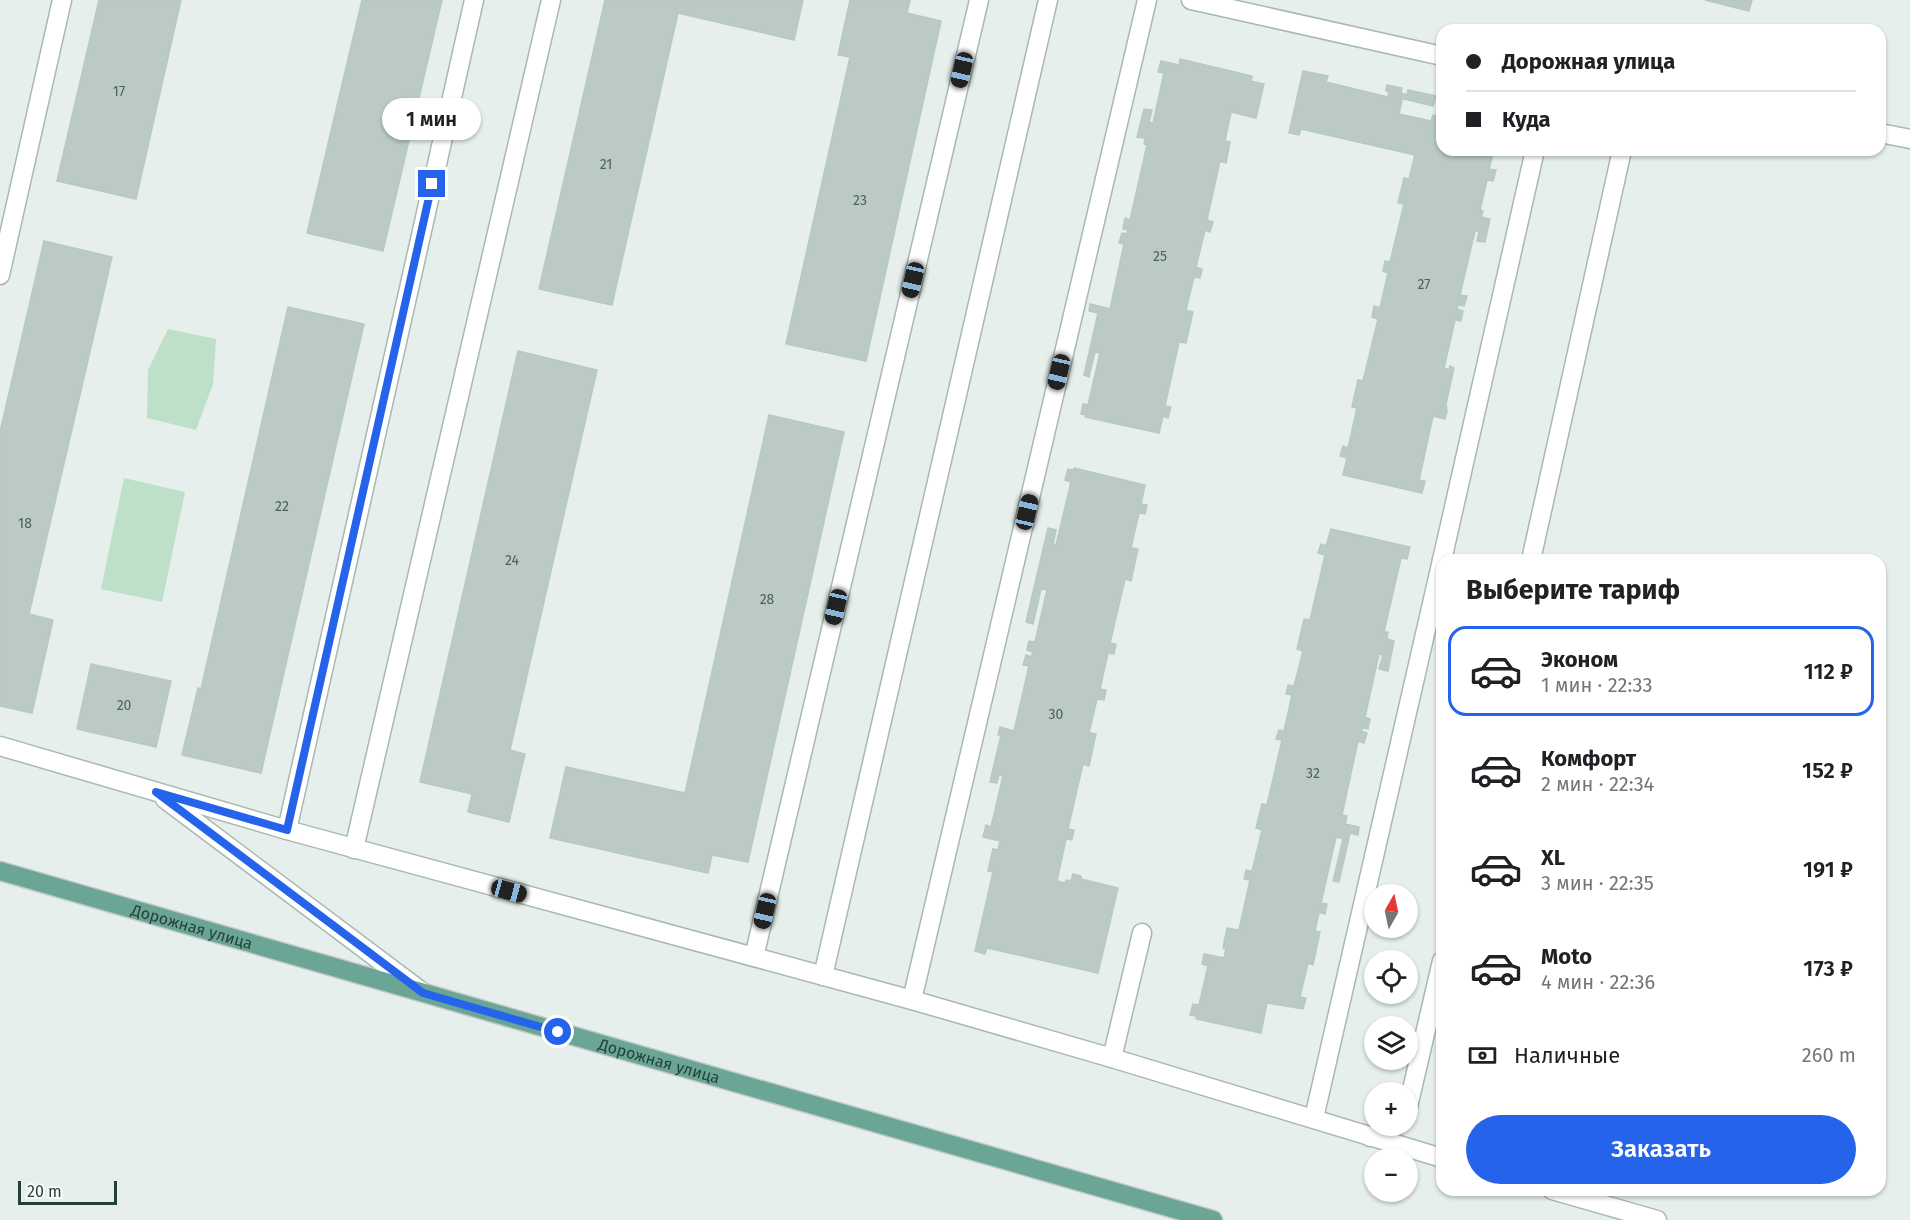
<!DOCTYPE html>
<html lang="ru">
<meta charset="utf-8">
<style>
body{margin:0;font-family:"Fira Sans",sans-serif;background:#f2f2f2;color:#202124;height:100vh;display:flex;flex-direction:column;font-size:22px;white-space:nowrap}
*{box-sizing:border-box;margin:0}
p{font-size:20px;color:#757577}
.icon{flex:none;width:33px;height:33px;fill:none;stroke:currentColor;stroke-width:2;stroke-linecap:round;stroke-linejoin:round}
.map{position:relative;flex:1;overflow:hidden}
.side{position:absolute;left:1436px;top:554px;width:450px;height:642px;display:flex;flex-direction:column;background:#fff;border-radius:18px;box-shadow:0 2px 4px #0004}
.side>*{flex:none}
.top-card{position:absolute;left:1436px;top:24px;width:450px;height:132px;border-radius:18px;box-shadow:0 2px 4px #0004;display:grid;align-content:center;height:132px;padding:0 30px;background:#fff}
.needle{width:39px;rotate:9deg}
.tools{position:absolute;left:1364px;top:884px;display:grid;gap:12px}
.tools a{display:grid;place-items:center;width:54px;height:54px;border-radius:50%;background:#fff;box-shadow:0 2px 4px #0004;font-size:30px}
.scale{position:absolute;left:18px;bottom:15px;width:99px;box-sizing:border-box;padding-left:6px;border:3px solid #24423a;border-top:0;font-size:16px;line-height:21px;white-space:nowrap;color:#24423a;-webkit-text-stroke:4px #f7fbf9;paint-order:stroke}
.end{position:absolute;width:27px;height:27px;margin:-14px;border:8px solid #2563eb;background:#fff;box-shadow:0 0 0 3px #fff}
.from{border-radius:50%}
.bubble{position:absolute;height:42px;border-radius:21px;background:#fff;box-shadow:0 2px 4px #0004;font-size:20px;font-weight:600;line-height:42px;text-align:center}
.car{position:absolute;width:18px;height:36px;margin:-18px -9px;border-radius:8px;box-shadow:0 0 4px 2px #0007;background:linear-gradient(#222 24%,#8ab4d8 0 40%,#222 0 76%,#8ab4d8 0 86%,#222 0)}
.top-card b{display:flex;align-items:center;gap:21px;height:57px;font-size:22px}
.top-card b+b{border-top:2px solid #e0e0e0}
.top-card i{width:15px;height:15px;background:#202124}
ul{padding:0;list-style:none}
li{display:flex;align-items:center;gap:18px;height:90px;margin:0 12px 9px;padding:0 18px;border:3px solid transparent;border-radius:18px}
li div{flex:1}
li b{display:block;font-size:22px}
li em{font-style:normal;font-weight:600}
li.active{border-color:#2563eb}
li>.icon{width:54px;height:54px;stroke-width:1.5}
h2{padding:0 30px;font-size:27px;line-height:72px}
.pay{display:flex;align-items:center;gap:15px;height:66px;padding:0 30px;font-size:22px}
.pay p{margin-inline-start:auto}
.button{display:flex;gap:12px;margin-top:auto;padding:12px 30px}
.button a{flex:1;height:69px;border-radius:36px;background:#2563eb;color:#fff;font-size:24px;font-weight:600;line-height:69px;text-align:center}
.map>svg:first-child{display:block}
</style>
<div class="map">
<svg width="1910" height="1220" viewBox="0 0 1910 1220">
<rect width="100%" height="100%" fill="#e6efeb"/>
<g fill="#bfe0c8">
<path d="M 168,329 L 216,339 L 213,384 L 196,430 L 147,418 L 148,370 Z"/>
<path d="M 124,478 L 185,492 L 162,602 L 101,589 Z"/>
</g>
<g fill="#bbcac4" stroke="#b8c9c2" stroke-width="1.5">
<path d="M 99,0 L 181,0 L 136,199 L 57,181 Z"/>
<path d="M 362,0 L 442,0 L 383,251 L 307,233 Z"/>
<path d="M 605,0 L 803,0 L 794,40 L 678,13 L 612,305 L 539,289 Z"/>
<path d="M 850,0 L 910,0 L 907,13 L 941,21 L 866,361 L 786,344 L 850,57 L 838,55 Z"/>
<path d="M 1705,0 L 1752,0 L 1749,11 Z"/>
<path d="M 1180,59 L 1252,76 L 1251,81 L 1264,84 L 1256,118 L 1231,112 L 1225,141 L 1230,142 L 1226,163 L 1220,161 L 1207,220 L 1213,222 L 1210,232 L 1205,230 L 1196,267 L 1202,269 L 1200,278 L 1194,277 L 1186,310 L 1193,312 L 1186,343 L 1179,342 L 1165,406 L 1171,407 L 1168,418 L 1163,416 L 1159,433 L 1085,417 L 1086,415 L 1081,414 L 1083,404 L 1088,405 L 1100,353 L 1095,352 L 1089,377 L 1084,375 L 1098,313 L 1089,311 L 1090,304 L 1110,309 L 1124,244 L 1119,243 L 1122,233 L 1127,234 L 1128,230 L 1123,229 L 1125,218 L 1130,220 L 1147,145 L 1144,144 L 1145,138 L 1137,137 L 1144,109 L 1152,110 L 1149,122 L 1153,123 L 1164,73 L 1158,72 L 1161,61 L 1179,65 Z"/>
<path d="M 1303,71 L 1328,76 L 1326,82 L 1388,97 L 1389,92 L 1386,91 L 1387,85 L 1402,88 L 1401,93 L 1407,95 L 1408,90 L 1436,96 L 1433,106 L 1400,98 L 1402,100 L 1399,114 L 1431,121 L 1433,115 L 1442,117 L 1442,150 L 1494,150 L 1489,169 L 1496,170 L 1493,181 L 1487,180 L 1480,210 L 1483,211 L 1481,217 L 1490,219 L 1485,242 L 1477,241 L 1479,231 L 1475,231 L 1460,295 L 1467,296 L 1464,306 L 1458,305 L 1457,309 L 1463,311 L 1461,321 L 1455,320 L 1444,368 L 1449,370 L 1450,366 L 1454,368 L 1446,404 L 1447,412 L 1445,419 L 1433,416 L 1419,480 L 1425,481 L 1422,493 L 1343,475 L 1347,458 L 1340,456 L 1343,446 L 1348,448 L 1357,408 L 1352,407 L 1358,380 L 1363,381 L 1378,319 L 1372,317 L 1374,306 L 1380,308 L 1388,273 L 1383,271 L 1385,261 L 1390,262 L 1404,204 L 1398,203 L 1404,178 L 1409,179 L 1415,155 L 1301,129 L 1299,135 L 1289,133 Z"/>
<path d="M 44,241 L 112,257 L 29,614 L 53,620 L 32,713 L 0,706 L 0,432 Z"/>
<path d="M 288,307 L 364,324 L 261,773 L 182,755 L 198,688 L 201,689 Z"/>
<path d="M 518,351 L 597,370 L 510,750 L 525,754 L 509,822 L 468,812 L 472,794 L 420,782 Z"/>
<path d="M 769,415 L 844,432 L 748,862 L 712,855 L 708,873 L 550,838 L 566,767 L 685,793 Z"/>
<path d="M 1074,468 L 1145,485 L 1141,504 L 1147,505 L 1145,514 L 1139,513 L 1131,548 L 1138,549 L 1131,581 L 1125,579 L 1110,643 L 1116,644 L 1114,654 L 1108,653 L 1100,689 L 1106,690 L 1104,700 L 1097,699 L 1089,733 L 1096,734 L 1089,766 L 1083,764 L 1068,829 L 1074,830 L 1072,840 L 1066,839 L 1057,881 L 1065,883 L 1066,880 L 1071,881 L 1073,874 L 1081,876 L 1081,879 L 1118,888 L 1098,973 L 987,948 L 985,954 L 975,951 L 993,872 L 988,871 L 993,849 L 998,850 L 1000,841 L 983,837 L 986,825 L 991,827 L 1003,776 L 999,775 L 997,783 L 990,782 L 1001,735 L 998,735 L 1000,727 L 1014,731 L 1029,666 L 1023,665 L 1026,655 L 1031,657 L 1033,652 L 1027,650 L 1029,641 L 1035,642 L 1047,590 L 1041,589 L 1033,624 L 1026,622 L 1048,528 L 1056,530 L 1053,544 L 1056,545 L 1071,482 L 1065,480 L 1068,469 L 1074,470 Z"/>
<path d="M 1331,529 L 1410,547 L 1407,559 L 1401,558 L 1384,632 L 1388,632 L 1387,639 L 1394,641 L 1388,671 L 1379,669 L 1383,655 L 1379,654 L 1365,717 L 1370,719 L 1368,729 L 1362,728 L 1361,731 L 1367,733 L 1364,743 L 1358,741 L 1342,815 L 1347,816 L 1345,824 L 1359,827 L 1358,835 L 1350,833 L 1339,882 L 1333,881 L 1343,839 L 1336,837 L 1321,903 L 1327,904 L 1325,914 L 1319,912 L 1315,931 L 1320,932 L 1313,965 L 1308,963 L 1300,997 L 1306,998 L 1303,1009 L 1267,1003 L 1261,1033 L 1196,1019 L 1196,1016 L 1190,1015 L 1193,1004 L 1199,1005 L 1208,966 L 1202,964 L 1204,954 L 1224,958 L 1226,949 L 1223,948 L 1227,928 L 1239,930 L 1250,880 L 1244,879 L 1246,870 L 1252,871 L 1262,830 L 1256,828 L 1262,804 L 1267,805 L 1282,740 L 1276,739 L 1279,730 L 1284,731 L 1292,695 L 1286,694 L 1288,685 L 1294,686 L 1303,651 L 1297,649 L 1304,619 L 1310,620 L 1325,555 L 1318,553 L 1321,544 L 1326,546 Z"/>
<path d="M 91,664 L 171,681 L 156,747 L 77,729 Z"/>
</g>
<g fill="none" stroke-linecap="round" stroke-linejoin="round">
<g stroke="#a8b8b2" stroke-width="21">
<g id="minor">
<path d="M 1191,0 L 1442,56"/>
<path d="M 1880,133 L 1910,139"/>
<path d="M 0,275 L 62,0"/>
<path d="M 1442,560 L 1535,150"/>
<path d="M 1531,560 L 1622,150"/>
<path d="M 0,746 L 287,830 L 912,1000 L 1112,1058 L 1442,1158"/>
<path d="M 165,799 L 422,992"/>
<path d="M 287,830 L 474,0"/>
<path d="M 354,849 L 551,0"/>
<path d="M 754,957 L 979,0"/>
<path d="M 823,976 L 1048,0"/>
<path d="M 912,1000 L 1147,0"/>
<path d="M 1112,1058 L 1142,933"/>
<path d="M 1407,1111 L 1442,961"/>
<path d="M 1314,1118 L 1442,560"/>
<path d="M 1370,1137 L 1384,1133 L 1397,1125"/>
<path d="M 1552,1190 L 1657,1220"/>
</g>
</g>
<g stroke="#c2cac8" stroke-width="21">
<g id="major">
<path id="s1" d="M 0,871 L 1213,1220"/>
</g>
</g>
<use href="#minor" stroke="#fff" stroke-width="18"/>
<use href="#major" stroke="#6aa596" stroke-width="18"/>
</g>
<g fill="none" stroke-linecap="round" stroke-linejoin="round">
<path stroke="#2563eb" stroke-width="8" d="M 432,184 L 287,830 L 156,792 L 423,993 L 558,1032"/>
</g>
<g text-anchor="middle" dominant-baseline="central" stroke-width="5" stroke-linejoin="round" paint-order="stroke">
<g font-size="14" fill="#4a645c">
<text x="119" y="91">17</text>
<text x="606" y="164">21</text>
<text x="860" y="200">23</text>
<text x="1160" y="256">25</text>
<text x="1424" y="284">27</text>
<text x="282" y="506">22</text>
<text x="25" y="523">18</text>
<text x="512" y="560">24</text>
<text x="767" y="599">28</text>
<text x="124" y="705">20</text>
<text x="1056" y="714">30</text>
<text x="1313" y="773">32</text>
</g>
<g font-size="16" fill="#24423a" stroke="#f7fbf9">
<text stroke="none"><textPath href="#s1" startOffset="200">Дорожная улица</textPath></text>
<text stroke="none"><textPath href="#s1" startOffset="686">Дорожная улица</textPath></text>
</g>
</g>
</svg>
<div class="tools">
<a><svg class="needle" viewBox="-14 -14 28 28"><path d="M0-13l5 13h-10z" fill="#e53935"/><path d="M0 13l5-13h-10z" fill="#757577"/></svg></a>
<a><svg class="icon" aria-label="locate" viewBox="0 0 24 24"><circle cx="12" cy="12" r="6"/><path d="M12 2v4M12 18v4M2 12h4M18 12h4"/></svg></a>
<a><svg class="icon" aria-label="layers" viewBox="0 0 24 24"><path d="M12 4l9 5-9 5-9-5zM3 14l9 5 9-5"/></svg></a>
<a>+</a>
<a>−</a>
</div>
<div class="scale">20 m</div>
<i class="end from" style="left:558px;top:1032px"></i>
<i class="end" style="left:432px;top:184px"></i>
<div class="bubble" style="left:382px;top:98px;width:99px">1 мин</div>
<i class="car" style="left:962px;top:70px;rotate:193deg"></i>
<i class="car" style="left:913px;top:280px;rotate:193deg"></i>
<i class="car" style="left:1059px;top:372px;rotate:193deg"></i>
<i class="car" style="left:1027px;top:512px;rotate:13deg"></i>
<i class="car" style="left:836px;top:607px;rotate:193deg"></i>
<i class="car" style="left:509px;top:891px;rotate:105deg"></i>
<i class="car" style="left:765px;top:911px;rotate:193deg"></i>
<div class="top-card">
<b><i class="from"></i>Дорожная улица</b>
<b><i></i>Куда</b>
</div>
<section class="side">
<h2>Выберите тариф</h2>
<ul>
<li class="active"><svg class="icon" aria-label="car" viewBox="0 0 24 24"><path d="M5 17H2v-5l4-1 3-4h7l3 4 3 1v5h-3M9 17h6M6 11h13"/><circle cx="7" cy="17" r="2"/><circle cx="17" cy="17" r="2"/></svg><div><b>Эконом</b><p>1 мин · 22:33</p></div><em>112 ₽</em></li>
<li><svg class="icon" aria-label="car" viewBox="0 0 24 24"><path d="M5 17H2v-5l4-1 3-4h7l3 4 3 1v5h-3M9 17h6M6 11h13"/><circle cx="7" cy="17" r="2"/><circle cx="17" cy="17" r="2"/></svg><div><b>Комфорт</b><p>2 мин · 22:34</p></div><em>152 ₽</em></li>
<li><svg class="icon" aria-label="car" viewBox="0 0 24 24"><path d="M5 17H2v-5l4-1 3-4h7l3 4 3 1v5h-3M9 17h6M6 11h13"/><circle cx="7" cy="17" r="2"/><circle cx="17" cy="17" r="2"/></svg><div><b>XL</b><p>3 мин · 22:35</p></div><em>191 ₽</em></li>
<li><svg class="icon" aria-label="car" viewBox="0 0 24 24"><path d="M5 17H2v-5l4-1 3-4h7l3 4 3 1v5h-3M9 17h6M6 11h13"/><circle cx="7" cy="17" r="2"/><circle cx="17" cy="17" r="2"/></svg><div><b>Moto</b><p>4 мин · 22:36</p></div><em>173 ₽</em></li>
</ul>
<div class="pay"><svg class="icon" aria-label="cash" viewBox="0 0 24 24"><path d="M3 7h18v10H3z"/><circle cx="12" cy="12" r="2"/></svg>Наличные<p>260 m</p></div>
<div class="button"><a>Заказать</a></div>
</section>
</div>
